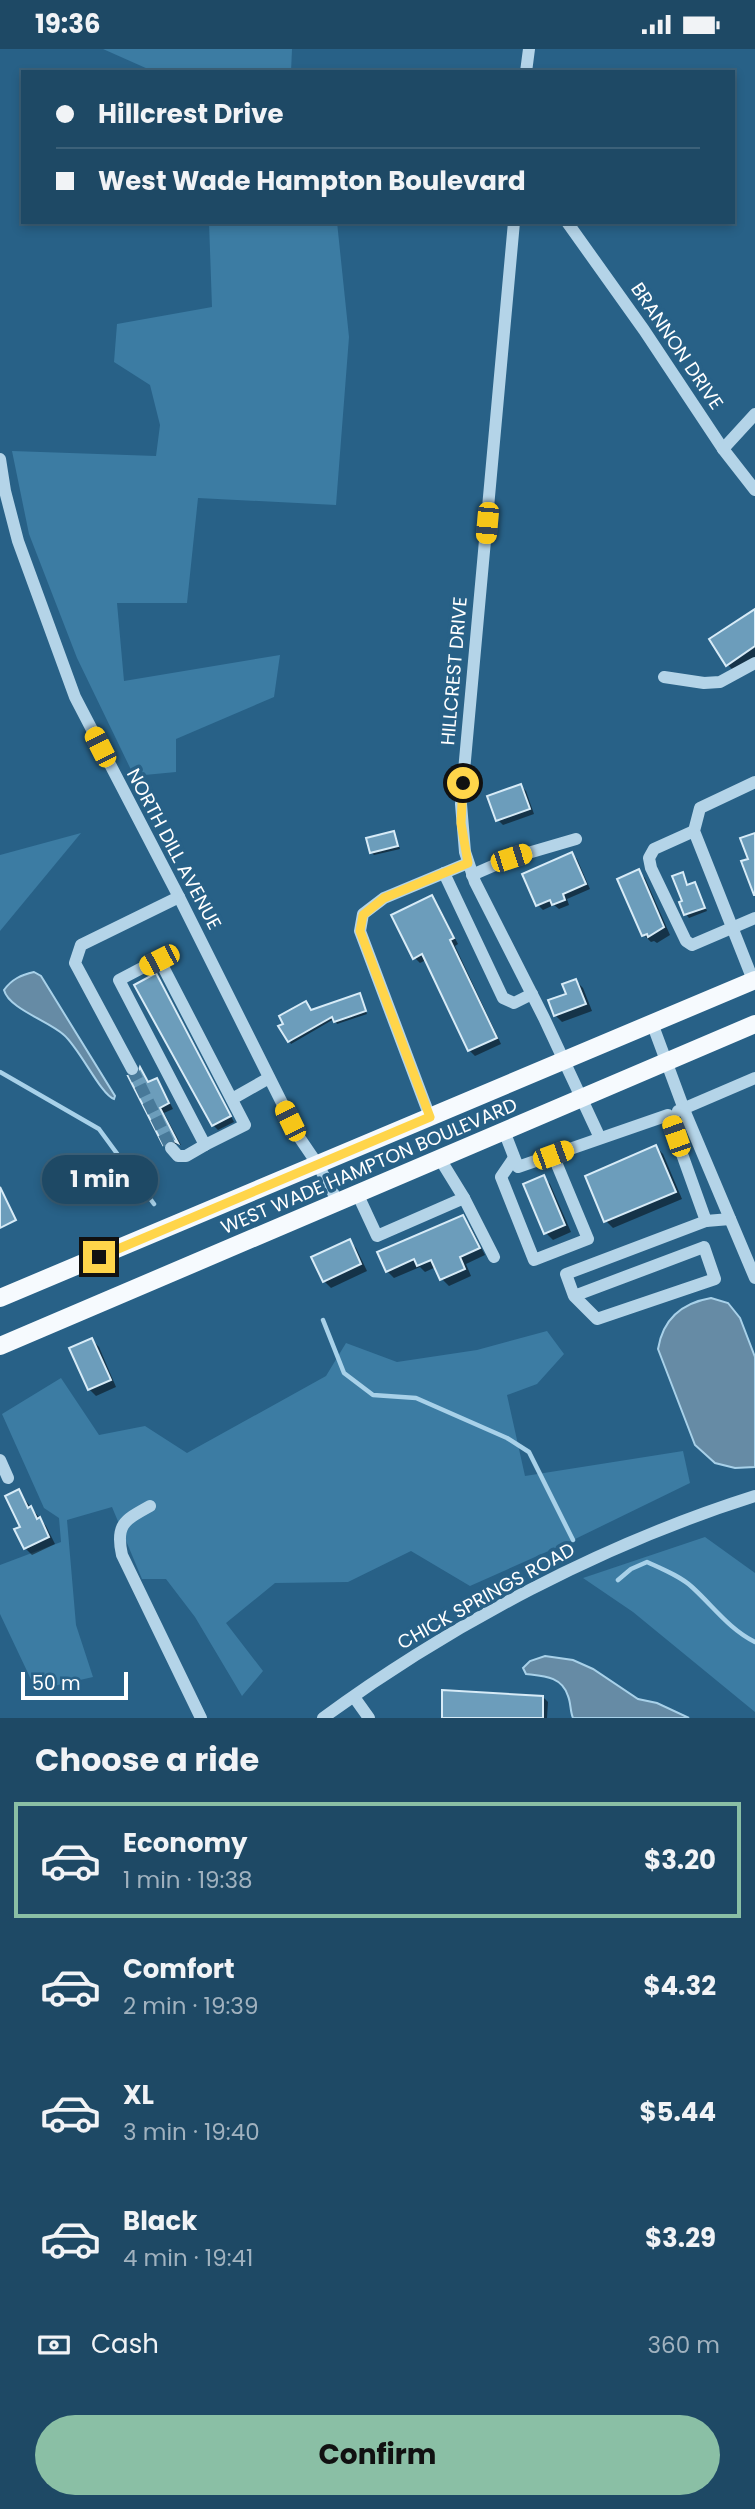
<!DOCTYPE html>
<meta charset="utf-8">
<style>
body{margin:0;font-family:Poppins,sans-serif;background:#26506b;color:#f1f3f6;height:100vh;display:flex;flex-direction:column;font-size:26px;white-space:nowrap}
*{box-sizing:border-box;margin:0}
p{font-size:23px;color:#a1b2bf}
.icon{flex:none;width:38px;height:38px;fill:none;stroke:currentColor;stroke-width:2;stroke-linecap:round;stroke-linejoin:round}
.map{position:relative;height:1669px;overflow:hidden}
.sheet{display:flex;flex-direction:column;background:#1e4965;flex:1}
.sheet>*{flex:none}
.hud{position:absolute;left:21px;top:21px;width:714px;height:154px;border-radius:0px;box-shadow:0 4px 10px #0003,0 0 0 2px #3c6179;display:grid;align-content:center;height:154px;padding:0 35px;background:#1e4965}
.scale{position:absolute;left:21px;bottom:18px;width:107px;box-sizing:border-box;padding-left:7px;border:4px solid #fff;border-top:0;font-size:19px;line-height:24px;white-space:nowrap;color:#fff;-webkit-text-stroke:5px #286187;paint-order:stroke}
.end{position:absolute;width:32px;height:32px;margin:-16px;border:9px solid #ffd54a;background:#111;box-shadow:0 0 0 4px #111}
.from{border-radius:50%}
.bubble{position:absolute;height:49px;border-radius:24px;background:#1e4965;box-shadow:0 4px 10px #0003,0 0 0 2px #3c6179;font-size:23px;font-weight:700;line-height:49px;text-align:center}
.car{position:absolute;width:21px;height:42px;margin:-21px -10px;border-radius:9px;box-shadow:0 0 5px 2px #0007;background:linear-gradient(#f5c518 24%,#345 0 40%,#f5c518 0 76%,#345 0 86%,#f5c518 0)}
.hud b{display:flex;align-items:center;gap:24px;height:66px;font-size:26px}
.hud b+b{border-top:2px solid #3c6179}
.hud i{width:18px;height:18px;background:#f1f3f6}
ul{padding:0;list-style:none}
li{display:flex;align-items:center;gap:21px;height:116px;margin:0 14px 10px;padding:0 21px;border:4px solid transparent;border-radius:0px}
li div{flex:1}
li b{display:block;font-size:26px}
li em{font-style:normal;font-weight:700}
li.current{border-color:#8abfa5}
li>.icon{width:63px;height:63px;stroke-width:1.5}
h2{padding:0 35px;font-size:32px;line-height:84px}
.pay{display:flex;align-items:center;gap:18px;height:77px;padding:0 35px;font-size:26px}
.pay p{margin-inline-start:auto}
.cta{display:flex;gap:14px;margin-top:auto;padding:14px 35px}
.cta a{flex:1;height:80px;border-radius:42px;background:#8abfa5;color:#111;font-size:28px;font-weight:700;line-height:80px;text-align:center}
.status{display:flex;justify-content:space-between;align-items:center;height:49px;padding:0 35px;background:#1e4965;direction:ltr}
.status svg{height:19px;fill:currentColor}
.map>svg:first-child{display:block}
</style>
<div class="status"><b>19:36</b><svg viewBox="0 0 49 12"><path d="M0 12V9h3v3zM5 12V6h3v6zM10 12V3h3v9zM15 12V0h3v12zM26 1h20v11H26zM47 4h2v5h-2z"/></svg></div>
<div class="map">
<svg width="755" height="1669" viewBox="0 0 755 1669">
<rect width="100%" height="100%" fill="#286187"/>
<g fill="#3c7ca3">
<path d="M 103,0 L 292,0 L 291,23 L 179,23 L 148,20 Z"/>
<path d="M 209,173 L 337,173 L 349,288 L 336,456 L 198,449 L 187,554 L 117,554 L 124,632 L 280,606 L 274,648 L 176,690 L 176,723 L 134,727 L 77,609 L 29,485 L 12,402 L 156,407 L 160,376 L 150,336 L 114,313 L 117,275 L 212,258 Z"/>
<path d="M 81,784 L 0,882 L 0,806 Z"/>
<path d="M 547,1282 L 564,1305 L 537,1335 L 507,1346 L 525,1427 L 683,1402 L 690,1434 L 571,1492 L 470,1537 L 411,1502 L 348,1533 L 275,1534 L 226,1574 L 263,1622 L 242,1647 L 195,1568 L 166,1530 L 142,1530 L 112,1458 L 67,1471 L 76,1576 L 93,1628 L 36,1641 L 0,1565 L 0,1516 L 61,1493 L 59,1469 L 44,1459 L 2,1365 L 61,1329 L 99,1386 L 145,1377 L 187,1404 L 326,1327 L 346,1294 L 397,1313 L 477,1301 Z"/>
<path d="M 705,1488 L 755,1524 L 755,1663 L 633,1563 L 583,1529 Z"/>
</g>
<g fill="#668ba5" stroke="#a8d1e9" stroke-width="2">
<path d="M 34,923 L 41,927 L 115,1047 L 114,1050 C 101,1046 80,1000 64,986 C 49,972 9,960 4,941 C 12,930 21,926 34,923 Z"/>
<path d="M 711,1249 L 728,1254 L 740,1269 L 755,1308 L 755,1418 L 735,1419 L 715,1414 L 695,1396 L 658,1300 C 663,1269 682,1254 711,1249 Z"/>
<path d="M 545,1607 L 573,1611 L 593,1620 L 638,1650 L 657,1654 L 689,1669 L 573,1669 C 570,1662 571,1654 568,1647 C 562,1627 543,1627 526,1625 L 523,1619 L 530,1612 Z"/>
</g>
<g fill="#0007">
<path d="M 755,562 L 755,609 L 734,622 L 727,615 Z"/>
<path d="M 521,737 L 526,742 L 534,765 L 503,776 L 498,771 Z"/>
<path d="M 394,784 L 400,800 L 374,806 L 371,803 Z"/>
<path d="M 572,805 L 577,810 L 590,840 L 567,850 L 569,856 L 559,860 L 554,856 L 543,861 L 538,856 Z"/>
<path d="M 638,822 L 645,829 L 670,886 L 657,894 L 654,892 L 651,893 L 644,886 L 619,830 Z"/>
<path d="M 682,825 L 689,837 L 694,835 L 697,838 L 707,862 L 689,869 L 686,865 L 681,854 L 684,853 Z"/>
<path d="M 431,848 L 437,854 L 458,895 L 455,897 L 501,995 L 475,1007 L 469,1001 L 426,911 L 420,914 L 415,909 Z"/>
<path d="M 156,927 L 161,932 L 234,1073 L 218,1081 L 213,1076 Z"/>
<path d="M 576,932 L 583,939 L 592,962 L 562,973 L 555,966 Z"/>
<path d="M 359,946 L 367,965 L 337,975 L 334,970 L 291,995 L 281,978 Z"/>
<path d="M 141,1021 L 150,1035 L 156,1031 L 161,1036 L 173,1060 L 164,1064 L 181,1096 L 176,1095 L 169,1100 L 164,1095 L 130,1029 L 138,1029 Z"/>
<path d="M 656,1098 L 663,1105 L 682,1150 L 613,1179 L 606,1172 Z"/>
<path d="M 543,1128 L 550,1135 L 571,1183 L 553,1191 L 546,1184 Z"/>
<path d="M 462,1168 L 469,1175 L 485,1206 L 466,1215 L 471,1227 L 449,1237 L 442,1230 L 436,1218 L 425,1223 L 420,1218 L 394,1229 L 387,1222 Z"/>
<path d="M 349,1192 L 356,1199 L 367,1222 L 331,1239 L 324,1232 Z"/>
<path d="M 92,1291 L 99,1298 L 116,1338 L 96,1347 L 89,1340 Z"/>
<path d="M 18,1442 L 46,1477 L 55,1495 L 32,1506 L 25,1499 Z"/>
<path d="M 443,1642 L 543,1648 L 548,1653 L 547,1669 L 443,1669 Z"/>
</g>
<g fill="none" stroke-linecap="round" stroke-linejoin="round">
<g stroke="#a8d1e9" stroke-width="4.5">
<path d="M 0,1023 L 99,1080 L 154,1155"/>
<path d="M 323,1271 L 344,1324 L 373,1346 L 416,1349 L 507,1389 L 529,1403 L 573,1491"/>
<path d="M 618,1531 L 631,1520 L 647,1513 C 662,1520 680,1527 692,1538 C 713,1557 729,1580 755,1593"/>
</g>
</g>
<g fill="#6c9dbb" stroke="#d7ebf7" stroke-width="2">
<path d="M 755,560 L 755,597 L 726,617 L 709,590 Z"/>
<path d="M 521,735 L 530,760 L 496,772 L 487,747 Z"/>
<path d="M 394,782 L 398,797 L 370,804 L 366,789 Z"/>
<path d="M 755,784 L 755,846 L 754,846 L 741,812 L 748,810 L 740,789 Z"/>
<path d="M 572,803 L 586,835 L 563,845 L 565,851 L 552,856 L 550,851 L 536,857 L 522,825 Z"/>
<path d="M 639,820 L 664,878 L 648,888 L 647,885 L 642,887 L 617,830 Z"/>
<path d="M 683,823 L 687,836 L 695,833 L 705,859 L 684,866 L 679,853 L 682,852 L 672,827 Z"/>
<path d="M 432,846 L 454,889 L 450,891 L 497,989 L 468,1002 L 422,905 L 413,910 L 391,866 Z"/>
<path d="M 156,924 L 231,1067 L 212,1077 L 134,936 Z"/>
<path d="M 576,930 L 586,955 L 554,967 L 548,951 L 566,945 L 562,935 Z"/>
<path d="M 360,944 L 366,962 L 334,973 L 332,968 L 288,993 L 278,977 L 283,975 L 279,967 L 306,952 L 311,961 Z"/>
<path d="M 140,1018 L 148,1033 L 157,1029 L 169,1054 L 160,1059 L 178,1094 L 170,1090 L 163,1096 L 128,1027 L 137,1027 Z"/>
<path d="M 656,1096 L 676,1143 L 604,1173 L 585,1127 Z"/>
<path d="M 544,1126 L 565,1176 L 544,1185 L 523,1135 Z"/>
<path d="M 0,1138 L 16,1171 L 0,1179 Z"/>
<path d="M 463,1166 L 480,1199 L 460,1208 L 465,1220 L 440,1231 L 431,1211 L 417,1217 L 414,1210 L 386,1223 L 377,1203 Z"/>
<path d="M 350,1190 L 361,1215 L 323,1233 L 311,1208 Z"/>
<path d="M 92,1289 L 111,1331 L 88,1341 L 69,1299 Z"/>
<path d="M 19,1440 L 28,1459 L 31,1457 L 37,1470 L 40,1468 L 49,1488 L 24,1500 L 14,1480 L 20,1478 L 5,1447 Z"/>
<path d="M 442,1641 L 543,1647 L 543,1669 L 442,1669 Z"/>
</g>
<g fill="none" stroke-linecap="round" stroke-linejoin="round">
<path stroke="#487999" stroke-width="12" stroke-dasharray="12 6" stroke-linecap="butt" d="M 132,1020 L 171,1099"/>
<g stroke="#b4d4e8" stroke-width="12">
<path d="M 526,23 L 529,0"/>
<path d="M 514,173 L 461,755 L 465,803 L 475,833 L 544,969 L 600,1089"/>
<path d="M 567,173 L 644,281 L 723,400 L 755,441"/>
<path d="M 723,400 L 755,365"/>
<path d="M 0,410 L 5,442 L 18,492 L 75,648 L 179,848 L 299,1088 L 318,1116 L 338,1153"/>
<path d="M 664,628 L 704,634 L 720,633 L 755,614"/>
<path d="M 694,782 L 654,800 L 649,809 L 651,819 L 686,892 L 692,896 L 755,869"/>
<path d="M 444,824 L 503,949 L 514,954 L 532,945"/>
<path d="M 472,826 L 511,809 L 576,790"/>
<path d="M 159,910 L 245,1076 L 205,1096 L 119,931 Z"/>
<path d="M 753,931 L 694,782 L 700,759 L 755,733"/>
<path d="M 652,974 L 685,1063 L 755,1229"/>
<path d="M 132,1020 L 75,914 L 81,896 L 179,848"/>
<path d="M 232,1050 L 269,1029"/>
<path d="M 678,1062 L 755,1029"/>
<path d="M 430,1068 L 360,882 L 363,865 L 384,849 L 468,814"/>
<path d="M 504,1082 L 518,1118 L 668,1066 L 706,1172 L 730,1170"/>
<path d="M 171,1099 L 178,1107 L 186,1107 L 205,1096"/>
<path d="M 514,1109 L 501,1128 L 534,1211 L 588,1190 L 553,1106"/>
<path d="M 357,1144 L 377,1187 L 464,1149 L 440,1110"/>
<path d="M 464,1149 L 494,1208"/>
<path d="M 574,1247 L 597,1270 L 715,1230 L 704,1198 L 574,1247 L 566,1225 L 706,1172"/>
<path d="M 0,1411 L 8,1429"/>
<path d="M 150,1457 C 125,1471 115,1475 122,1506 L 201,1669"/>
<path d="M 354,1648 L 369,1669"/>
<path d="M 323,1669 C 451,1575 603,1495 755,1447"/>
</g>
<g stroke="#f6fafe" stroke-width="18">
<path d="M 0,1249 L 755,931"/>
<path d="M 0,1297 L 755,975"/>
</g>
</g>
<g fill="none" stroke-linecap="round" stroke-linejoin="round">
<path stroke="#ffd54a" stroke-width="9" d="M 99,1208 L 430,1068 L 360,882 L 363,866 L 384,849 L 468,814 L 461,774 L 463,734"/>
</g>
<g text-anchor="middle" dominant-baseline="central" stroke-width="7" stroke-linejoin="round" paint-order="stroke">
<g font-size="19" fill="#fff" stroke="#286187">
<text transform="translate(677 297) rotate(56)">BRANNON DRIVE</text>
<text transform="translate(454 622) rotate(-85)">HILLCREST DRIVE</text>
<text transform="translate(174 800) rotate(62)">NORTH DILL AVENUE</text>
<text transform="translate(369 1117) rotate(-23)">WEST WADE HAMPTON BOULEVARD</text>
<text transform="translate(486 1547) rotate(-29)">CHICK SPRINGS ROAD</text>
</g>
</g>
</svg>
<div class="scale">50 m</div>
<i class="end from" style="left:463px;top:734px"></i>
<i class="end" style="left:99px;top:1208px"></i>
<div class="bubble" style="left:42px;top:1106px;width:116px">1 min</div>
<i class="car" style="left:487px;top:474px;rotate:185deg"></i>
<i class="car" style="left:100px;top:698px;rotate:333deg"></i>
<i class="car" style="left:511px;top:809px;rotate:72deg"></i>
<i class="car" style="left:159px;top:911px;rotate:243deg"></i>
<i class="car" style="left:290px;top:1072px;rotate:334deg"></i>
<i class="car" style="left:676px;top:1087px;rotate:341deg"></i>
<i class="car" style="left:553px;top:1106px;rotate:70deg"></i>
<div class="hud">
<b><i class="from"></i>Hillcrest Drive</b>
<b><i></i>West Wade Hampton Boulevard</b>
</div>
</div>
<section class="sheet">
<h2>Choose a ride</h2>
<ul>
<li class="current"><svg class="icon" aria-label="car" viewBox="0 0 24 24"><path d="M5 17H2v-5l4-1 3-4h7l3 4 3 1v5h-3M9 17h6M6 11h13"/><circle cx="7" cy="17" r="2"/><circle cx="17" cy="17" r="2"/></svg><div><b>Economy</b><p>1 min · 19:38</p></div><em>$3.20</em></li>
<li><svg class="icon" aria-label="car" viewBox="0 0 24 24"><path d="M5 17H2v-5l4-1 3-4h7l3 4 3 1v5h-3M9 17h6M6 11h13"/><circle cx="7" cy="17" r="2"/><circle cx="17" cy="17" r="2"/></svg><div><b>Comfort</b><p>2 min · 19:39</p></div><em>$4.32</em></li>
<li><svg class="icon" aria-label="car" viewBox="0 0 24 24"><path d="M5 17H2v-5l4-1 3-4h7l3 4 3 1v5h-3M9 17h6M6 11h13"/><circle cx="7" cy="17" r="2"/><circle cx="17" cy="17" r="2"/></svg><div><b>XL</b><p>3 min · 19:40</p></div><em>$5.44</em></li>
<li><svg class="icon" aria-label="car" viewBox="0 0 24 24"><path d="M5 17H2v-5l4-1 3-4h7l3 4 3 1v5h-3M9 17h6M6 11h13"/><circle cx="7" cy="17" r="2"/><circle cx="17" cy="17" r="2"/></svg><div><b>Black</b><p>4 min · 19:41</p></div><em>$3.29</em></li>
</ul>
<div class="pay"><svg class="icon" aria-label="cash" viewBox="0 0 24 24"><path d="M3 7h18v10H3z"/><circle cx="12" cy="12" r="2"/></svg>Cash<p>360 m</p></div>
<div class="cta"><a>Confirm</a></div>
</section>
